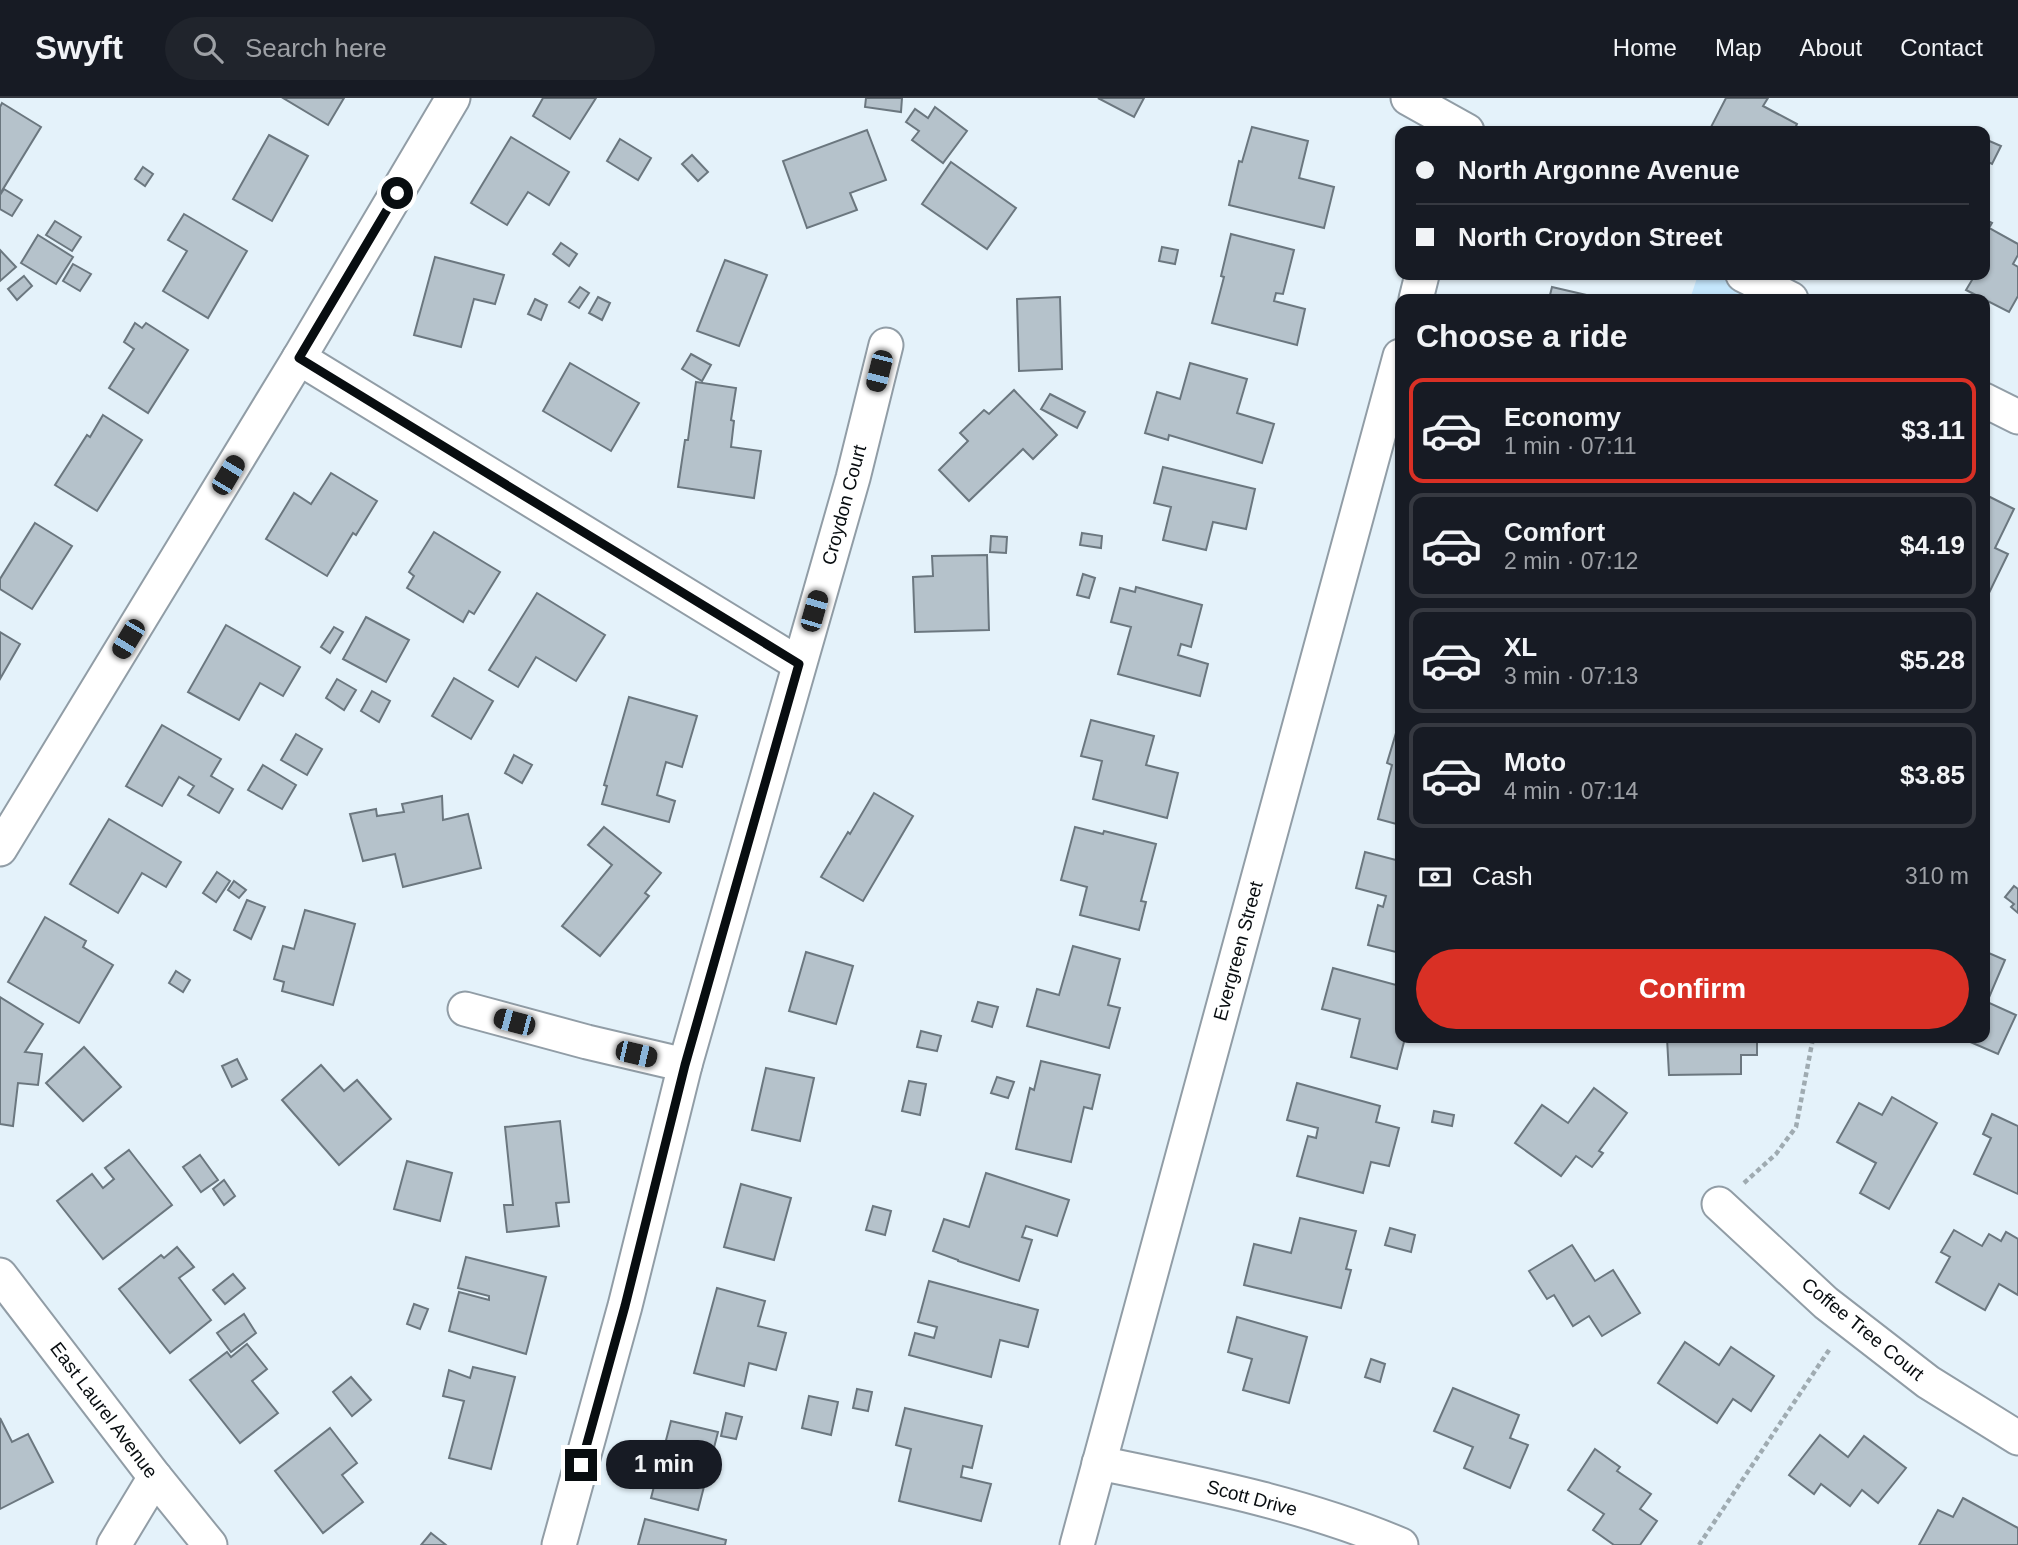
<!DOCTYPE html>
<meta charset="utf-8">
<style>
body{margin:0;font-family:Helvetica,sans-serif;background:#20242c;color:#f1f3f6;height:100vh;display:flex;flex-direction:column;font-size:26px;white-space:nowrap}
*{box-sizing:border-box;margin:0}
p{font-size:23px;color:#9ea1a6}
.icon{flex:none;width:38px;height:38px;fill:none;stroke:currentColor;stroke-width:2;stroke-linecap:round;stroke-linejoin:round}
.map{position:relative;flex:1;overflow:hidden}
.sheet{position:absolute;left:1395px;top:196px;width:595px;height:749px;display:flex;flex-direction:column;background:#171b24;border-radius:14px;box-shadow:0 2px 5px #0004}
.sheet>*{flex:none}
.banner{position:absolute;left:1395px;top:28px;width:595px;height:154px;border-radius:14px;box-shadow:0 2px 5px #0004;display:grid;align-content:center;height:154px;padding:0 21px;background:#171b24}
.end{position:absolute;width:32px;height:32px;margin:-16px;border:9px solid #080d10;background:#fff;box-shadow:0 0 0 4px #fff}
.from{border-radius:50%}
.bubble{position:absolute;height:49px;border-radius:24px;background:#171b24;box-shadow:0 2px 5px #0004;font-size:23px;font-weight:700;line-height:49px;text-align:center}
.car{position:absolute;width:21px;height:42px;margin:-21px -10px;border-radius:9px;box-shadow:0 0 5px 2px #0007;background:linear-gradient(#222 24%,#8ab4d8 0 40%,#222 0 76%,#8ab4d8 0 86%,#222 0)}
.banner b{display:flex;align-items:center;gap:24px;height:66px;font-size:26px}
.banner b+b{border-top:2px solid #363941}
.banner i{width:18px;height:18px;background:#f1f3f6}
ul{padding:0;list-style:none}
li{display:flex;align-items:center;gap:21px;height:105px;margin:0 14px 10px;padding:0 7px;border:4px solid #363941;border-radius:14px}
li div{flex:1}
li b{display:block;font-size:26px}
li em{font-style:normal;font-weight:700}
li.active{border-color:#d93025}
li>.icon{width:63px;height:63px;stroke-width:1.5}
h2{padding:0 21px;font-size:32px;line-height:84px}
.pay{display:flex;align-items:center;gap:18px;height:77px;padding:0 21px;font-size:26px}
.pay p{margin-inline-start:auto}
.cta{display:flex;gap:14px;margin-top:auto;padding:14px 21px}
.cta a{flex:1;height:80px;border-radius:42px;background:#d93025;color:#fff;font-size:28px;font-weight:700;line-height:80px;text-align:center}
header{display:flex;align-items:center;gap:42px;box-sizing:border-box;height:98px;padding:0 35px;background:#171b24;border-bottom:2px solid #363941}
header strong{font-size:33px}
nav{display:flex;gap:38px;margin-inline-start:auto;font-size:24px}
.search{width:490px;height:63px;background:#20242c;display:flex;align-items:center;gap:18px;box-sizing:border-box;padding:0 24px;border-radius:38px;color:#9ea1a6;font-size:26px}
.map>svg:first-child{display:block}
</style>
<header>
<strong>Swyft</strong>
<div class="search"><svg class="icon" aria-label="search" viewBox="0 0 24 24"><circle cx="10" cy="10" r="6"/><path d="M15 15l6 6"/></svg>Search here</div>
<nav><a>Home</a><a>Map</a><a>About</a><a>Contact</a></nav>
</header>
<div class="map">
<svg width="2018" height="1447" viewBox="0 0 2018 1447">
<rect width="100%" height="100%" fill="#e4f2fa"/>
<path fill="#c4e6fc" d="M 1698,177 L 1743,177 L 1791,201 L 1690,201 Z"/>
<g fill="#b5c2cb" stroke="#6b777f" stroke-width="2">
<path d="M 283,0 L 344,0 L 328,27 Z"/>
<path d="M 543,0 L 596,0 L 570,41 L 533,18 Z"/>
<path d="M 866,0 L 902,0 L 901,14 L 865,9 Z"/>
<path d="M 1098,0 L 1144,0 L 1134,19 Z"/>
<path d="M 1726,0 L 1768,0 L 1763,8 L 1797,26 L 1794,33 L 1718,33 L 1711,29 Z"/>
<path d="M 2,5 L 41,29 L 0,96 L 0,9 Z"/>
<path d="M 935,9 L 967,33 L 943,65 L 912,42 L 919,33 L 906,24 L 915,11 L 928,20 Z"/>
<path d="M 1252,29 L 1308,43 L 1299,80 L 1334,89 L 1324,130 L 1229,107 L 1239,63 L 1242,64 Z"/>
<path d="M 867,32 L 886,82 L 850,95 L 857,112 L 807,130 L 783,63 Z"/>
<path d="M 269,37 L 308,58 L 272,123 L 233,101 Z"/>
<path d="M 511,39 L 569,74 L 549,107 L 528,94 L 507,127 L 471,105 Z"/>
<path d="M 620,41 L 651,60 L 638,82 L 607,63 Z"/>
<path d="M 1987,42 L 2001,48 L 1992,66 L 1984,62 L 1984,47 Z"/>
<path d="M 692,57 L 708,74 L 698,83 L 682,66 Z"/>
<path d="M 951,64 L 1016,110 L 987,151 L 922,106 Z"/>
<path d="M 143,69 L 153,76 L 145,88 L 135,81 Z"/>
<path d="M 4,91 L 22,102 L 12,118 L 0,111 L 0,97 Z"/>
<path d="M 184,116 L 247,153 L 208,220 L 163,193 L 187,153 L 168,142 Z"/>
<path d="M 1984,121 L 1992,125 L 1989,130 L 2018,146 L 2018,157 L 2013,166 L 2018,169 L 2018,198 L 2009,214 L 1966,192 L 1975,177 L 1984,177 Z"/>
<path d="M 55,123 L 81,139 L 72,153 L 46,137 Z"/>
<path d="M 1231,136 L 1294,152 L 1283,196 L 1276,195 L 1274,203 L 1305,211 L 1297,247 L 1212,225 L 1224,179 L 1221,178 Z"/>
<path d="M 38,137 L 73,159 L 56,186 L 21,165 Z"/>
<path d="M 561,145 L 577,156 L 569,168 L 553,156 Z"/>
<path d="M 1162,149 L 1178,152 L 1175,166 L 1159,163 Z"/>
<path d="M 0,152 L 16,169 L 0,183 Z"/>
<path d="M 435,159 L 504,177 L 495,206 L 474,201 L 461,249 L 414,237 Z"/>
<path d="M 725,162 L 767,177 L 739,248 L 697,233 Z"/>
<path d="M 73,166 L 91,176 L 80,193 L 63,183 Z"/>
<path d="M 24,178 L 32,188 L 17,202 L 8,191 Z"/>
<path d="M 580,189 L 589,195 L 579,210 L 569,204 Z"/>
<path d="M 1552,189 L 1595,199 L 1594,201 L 1549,201 Z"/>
<path d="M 598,199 L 610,205 L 602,222 L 589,215 Z"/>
<path d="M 1060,199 L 1062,271 L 1019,273 L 1017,201 Z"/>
<path d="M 535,201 L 547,207 L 541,222 L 528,216 Z"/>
<path d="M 135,225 L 142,230 L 146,225 L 188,252 L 148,315 L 109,290 L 134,251 L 124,244 Z"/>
<path d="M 691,256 L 711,267 L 702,283 L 682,271 Z"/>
<path d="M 570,265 L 639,305 L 611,353 L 543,313 Z"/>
<path d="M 1190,265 L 1247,281 L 1237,315 L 1274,326 L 1262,365 L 1169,337 L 1168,342 L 1145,335 L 1157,294 L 1180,301 Z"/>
<path d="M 696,284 L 736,290 L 731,322 L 734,323 L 731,349 L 761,353 L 754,400 L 678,389 L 685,342 L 688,342 Z"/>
<path d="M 1014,292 L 1057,337 L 1033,361 L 1023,351 L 969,403 L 939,372 L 968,343 L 960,335 L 984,312 L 989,316 Z"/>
<path d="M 1050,296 L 1085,314 L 1077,330 L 1041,311 Z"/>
<path d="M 103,317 L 142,342 L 97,413 L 55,387 L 87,337 L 90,339 Z"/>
<path d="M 1163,369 L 1255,391 L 1246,431 L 1213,424 L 1206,452 L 1163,442 L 1171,409 L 1154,405 Z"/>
<path d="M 331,375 L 377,403 L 356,437 L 353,435 L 327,478 L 266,441 L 294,395 L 311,406 Z"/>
<path d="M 1984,396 L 2014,411 L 1995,450 L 2008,456 L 1989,495 L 1984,493 Z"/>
<path d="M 35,425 L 72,448 L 32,511 L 0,491 L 0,481 Z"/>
<path d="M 434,434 L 500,474 L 474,516 L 469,513 L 463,524 L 407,490 L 414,478 L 409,474 Z"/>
<path d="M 1082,435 L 1102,438 L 1101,450 L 1080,447 Z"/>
<path d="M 991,438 L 1007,439 L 1006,455 L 990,454 Z"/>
<path d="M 987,457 L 989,532 L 915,534 L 913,479 L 933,478 L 932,458 Z"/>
<path d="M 1083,476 L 1095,480 L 1089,500 L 1077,497 Z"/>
<path d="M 1136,489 L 1202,507 L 1191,549 L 1181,546 L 1178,557 L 1208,566 L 1200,598 L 1118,576 L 1131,529 L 1111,524 L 1120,490 L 1135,494 Z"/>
<path d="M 537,495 L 605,537 L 576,583 L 536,559 L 518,589 L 489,572 Z"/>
<path d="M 366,519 L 409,542 L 386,584 L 343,561 Z"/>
<path d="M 226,527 L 300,569 L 283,598 L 260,585 L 239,622 L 188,594 Z"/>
<path d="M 334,529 L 343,534 L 330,555 L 321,549 Z"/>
<path d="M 0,534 L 20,546 L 0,581 Z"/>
<path d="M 454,580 L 493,603 L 471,641 L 432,618 Z"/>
<path d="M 337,581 L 356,592 L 344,612 L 326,600 Z"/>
<path d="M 372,593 L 390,603 L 379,624 L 361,613 Z"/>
<path d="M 629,599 L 697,618 L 682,669 L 666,664 L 657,697 L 675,703 L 669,724 L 602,706 L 607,688 L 604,687 Z"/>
<path d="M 1091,622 L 1154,638 L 1146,667 L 1178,675 L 1167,720 L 1093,701 L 1102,663 L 1081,658 Z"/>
<path d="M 162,627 L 221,661 L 211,678 L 233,691 L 219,715 L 188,697 L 194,688 L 179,679 L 162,708 L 126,688 Z"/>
<path d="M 1396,635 L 1400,636 L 1400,727 L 1378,721 L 1392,667 L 1387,665 Z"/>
<path d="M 296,636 L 322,651 L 307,677 L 281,662 Z"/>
<path d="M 514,657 L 532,667 L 522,685 L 505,675 Z"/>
<path d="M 263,667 L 296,687 L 282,711 L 248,692 Z"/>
<path d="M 874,695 L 913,718 L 863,803 L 821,779 L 848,734 L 850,736 Z"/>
<path d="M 442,698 L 443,722 L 468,716 L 481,770 L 403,789 L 395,756 L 363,763 L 350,716 L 376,711 L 377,718 L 404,714 L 402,706 Z"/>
<path d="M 109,721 L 181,764 L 166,789 L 142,775 L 118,815 L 70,786 Z"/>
<path d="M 604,729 L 661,775 L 645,795 L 649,798 L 600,858 L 562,828 L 612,767 L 588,747 Z"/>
<path d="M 1075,729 L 1103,736 L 1104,733 L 1156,746 L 1141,803 L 1146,804 L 1139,832 L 1080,817 L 1087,789 L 1061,782 Z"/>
<path d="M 1365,754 L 1400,763 L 1400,855 L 1368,847 L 1378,807 L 1383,809 L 1386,798 L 1356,790 Z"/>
<path d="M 217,774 L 230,783 L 216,804 L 203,795 Z"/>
<path d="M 234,783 L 246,792 L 239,800 L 228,792 Z"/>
<path d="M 2014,788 L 2018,791 L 2018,815 L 2011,809 L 2014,806 L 2005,799 Z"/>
<path d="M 247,802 L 265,809 L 251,841 L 234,832 Z"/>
<path d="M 305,812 L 355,826 L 333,907 L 282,893 L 284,884 L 274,881 L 283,848 L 294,851 Z"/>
<path d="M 45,819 L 86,843 L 83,849 L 113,867 L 79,925 L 8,884 Z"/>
<path d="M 1073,848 L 1120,861 L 1108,907 L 1120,910 L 1109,950 L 1027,928 L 1037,891 L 1059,897 Z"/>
<path d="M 1984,853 L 2005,862 L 1987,904 L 2016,917 L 1998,956 L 1961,940 L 1984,940 Z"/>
<path d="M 806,854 L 853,868 L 836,926 L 789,913 Z"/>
<path d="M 1333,870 L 1400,888 L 1400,940 L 1405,940 L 1397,971 L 1351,959 L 1360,921 L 1322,911 Z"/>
<path d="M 176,873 L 190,882 L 183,894 L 169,885 Z"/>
<path d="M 0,899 L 43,926 L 25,954 L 42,956 L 38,987 L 18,985 L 13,1028 L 0,1026 Z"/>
<path d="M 978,904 L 998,909 L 992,929 L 972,923 Z"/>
<path d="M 921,933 L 941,938 L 937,953 L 917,949 Z"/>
<path d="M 1667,940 L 1757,940 L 1757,957 L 1741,957 L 1741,976 L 1669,977 Z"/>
<path d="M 84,949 L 121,989 L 83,1023 L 46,985 Z"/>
<path d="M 237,961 L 247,981 L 232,989 L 222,968 Z"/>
<path d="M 1041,963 L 1100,977 L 1092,1011 L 1084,1009 L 1071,1064 L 1016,1051 L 1030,990 L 1034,992 Z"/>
<path d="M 321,967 L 344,993 L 357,982 L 391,1021 L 339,1067 L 282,1002 Z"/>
<path d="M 766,970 L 814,980 L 800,1043 L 752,1032 Z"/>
<path d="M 997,979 L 1014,984 L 1008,1000 L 991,995 Z"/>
<path d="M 909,983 L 926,986 L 920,1017 L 902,1013 Z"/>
<path d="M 1297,985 L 1380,1008 L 1376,1024 L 1399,1030 L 1389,1068 L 1371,1064 L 1363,1095 L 1297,1078 L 1308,1038 L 1316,1040 L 1318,1030 L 1287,1022 Z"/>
<path d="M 1594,990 L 1627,1015 L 1599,1053 L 1603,1055 L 1592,1069 L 1576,1058 L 1561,1078 L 1515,1045 L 1542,1007 L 1568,1025 Z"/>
<path d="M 1892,999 L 1937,1025 L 1889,1111 L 1860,1095 L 1876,1065 L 1837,1044 L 1859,1005 L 1882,1017 Z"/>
<path d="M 1434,1013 L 1454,1017 L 1452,1028 L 1432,1024 Z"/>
<path d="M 1992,1016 L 2018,1028 L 2018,1096 L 1974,1076 L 1991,1040 L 1983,1036 Z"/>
<path d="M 560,1023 L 569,1104 L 556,1105 L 559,1128 L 507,1134 L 504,1107 L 513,1107 L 505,1029 Z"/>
<path d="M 129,1052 L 172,1107 L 103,1161 L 57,1103 L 92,1076 L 103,1090 L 114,1081 L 105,1070 Z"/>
<path d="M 200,1057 L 218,1082 L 201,1094 L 183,1069 Z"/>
<path d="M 407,1063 L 452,1075 L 440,1123 L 394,1111 Z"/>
<path d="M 986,1075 L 1069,1102 L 1057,1138 L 1026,1128 L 1022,1139 L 1032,1142 L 1019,1183 L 958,1163 L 958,1162 L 933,1153 L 944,1121 L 969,1129 Z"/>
<path d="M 224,1082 L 235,1098 L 224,1107 L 213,1091 Z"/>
<path d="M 741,1086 L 791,1100 L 774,1162 L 724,1149 Z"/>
<path d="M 873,1108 L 891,1113 L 885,1137 L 866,1132 Z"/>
<path d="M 1300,1120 L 1356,1133 L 1346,1171 L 1351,1172 L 1341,1210 L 1244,1187 L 1254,1146 L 1291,1155 Z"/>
<path d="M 1390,1130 L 1415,1137 L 1411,1154 L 1385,1147 Z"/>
<path d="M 1954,1132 L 1982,1148 L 1989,1136 L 2001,1143 L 2006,1134 L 2018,1141 L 2018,1197 L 1999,1186 L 1985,1212 L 1936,1184 L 1950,1159 L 1941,1154 Z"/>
<path d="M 1572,1147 L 1595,1183 L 1613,1172 L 1640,1215 L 1602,1238 L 1589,1218 L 1573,1228 L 1554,1197 L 1547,1201 L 1529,1173 Z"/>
<path d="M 177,1149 L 194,1169 L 179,1180 L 211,1222 L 170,1255 L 119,1191 L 161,1157 L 164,1160 Z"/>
<path d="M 466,1159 L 546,1179 L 526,1256 L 449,1233 L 459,1194 L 489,1202 L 489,1198 L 458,1190 Z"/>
<path d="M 233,1176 L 245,1190 L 225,1206 L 213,1192 Z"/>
<path d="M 929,1183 L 1038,1212 L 1028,1249 L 1000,1242 L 991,1279 L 909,1257 L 915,1235 L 934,1240 L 937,1229 L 918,1224 Z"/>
<path d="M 717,1190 L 765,1203 L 758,1228 L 786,1235 L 776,1272 L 749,1265 L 744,1288 L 694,1275 Z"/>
<path d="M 414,1206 L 428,1211 L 420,1231 L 407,1226 Z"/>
<path d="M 244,1216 L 256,1235 L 231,1254 L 217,1235 Z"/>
<path d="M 1237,1219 L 1307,1239 L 1289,1305 L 1243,1292 L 1252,1261 L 1228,1254 Z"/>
<path d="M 1685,1244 L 1719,1267 L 1731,1249 L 1774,1278 L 1751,1313 L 1733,1301 L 1717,1325 L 1658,1285 Z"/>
<path d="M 247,1246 L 267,1271 L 252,1283 L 278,1315 L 240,1345 L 190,1282 L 227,1254 L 231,1259 Z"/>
<path d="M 1371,1261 L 1385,1266 L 1380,1284 L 1365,1279 Z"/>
<path d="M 473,1269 L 515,1279 L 491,1371 L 449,1360 L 464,1303 L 443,1298 L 449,1272 L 470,1280 Z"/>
<path d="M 351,1279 L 371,1302 L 352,1318 L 333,1294 Z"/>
<path d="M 1453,1290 L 1519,1317 L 1510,1340 L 1528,1347 L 1510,1390 L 1464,1370 L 1473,1349 L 1434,1333 Z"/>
<path d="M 857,1291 L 872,1294 L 868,1313 L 853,1310 Z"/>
<path d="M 809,1298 L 838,1304 L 831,1337 L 802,1330 Z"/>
<path d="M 905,1310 L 982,1328 L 972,1370 L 963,1368 L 961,1379 L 991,1386 L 981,1423 L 899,1403 L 911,1351 L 896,1347 Z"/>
<path d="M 726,1315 L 742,1319 L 736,1341 L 721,1338 Z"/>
<path d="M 0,1320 L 12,1344 L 28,1336 L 53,1384 L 0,1411 Z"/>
<path d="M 671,1323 L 718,1334 L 698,1412 L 651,1400 Z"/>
<path d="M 330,1330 L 357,1365 L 342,1377 L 363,1404 L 323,1435 L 275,1373 Z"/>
<path d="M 1820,1337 L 1848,1359 L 1864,1338 L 1906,1370 L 1878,1405 L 1862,1392 L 1850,1408 L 1821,1386 L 1814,1396 L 1789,1377 Z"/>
<path d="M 1595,1351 L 1620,1369 L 1617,1373 L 1651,1396 L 1640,1411 L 1657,1423 L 1640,1447 L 1614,1447 L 1593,1432 L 1604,1416 L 1568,1392 Z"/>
<path d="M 1963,1400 L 2018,1430 L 2018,1447 L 1919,1447 L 1938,1412 L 1953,1419 Z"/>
<path d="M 645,1421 L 726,1442 L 725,1447 L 638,1447 Z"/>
<path d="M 431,1435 L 446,1447 L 421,1447 Z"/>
</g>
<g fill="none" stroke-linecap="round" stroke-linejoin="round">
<g stroke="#919da6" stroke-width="37">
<g id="minor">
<path d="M 1408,0 L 1467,33"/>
<path d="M 1743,177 L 1791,201"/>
<path d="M 1416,201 L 1422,177"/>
<path d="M 299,260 L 799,566"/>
<path d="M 1984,302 L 2018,319"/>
<path d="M 0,751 L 299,260 L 453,0"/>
<path d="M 465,911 L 587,944 L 685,967"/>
<path d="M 1719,1106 L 1826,1205 L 1928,1284 L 2018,1340"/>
<path d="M 0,1177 L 155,1379 L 210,1447"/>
<path d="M 1099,1365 C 1201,1386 1305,1406 1401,1447"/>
<path d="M 114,1447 L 155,1379"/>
<path d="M 559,1447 L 625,1208 L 685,967 L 853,380 L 886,247"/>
<path d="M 1077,1447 L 1400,258"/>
</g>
</g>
<g stroke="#9fabb1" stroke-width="4.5" stroke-dasharray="5 3.5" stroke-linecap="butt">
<path d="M 1744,1085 L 1776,1056 L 1796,1029 L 1813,940"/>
<path d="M 1699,1447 L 1831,1249"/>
</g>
<use href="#minor" stroke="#fff" stroke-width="33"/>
</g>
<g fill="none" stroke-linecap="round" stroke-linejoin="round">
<path stroke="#080d10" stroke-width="9" d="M 397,95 L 299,260 L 799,566 L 685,967 L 625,1208 L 581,1367"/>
</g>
<g text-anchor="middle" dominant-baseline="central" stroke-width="6" stroke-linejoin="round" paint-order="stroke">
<g font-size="19" fill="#080d10" stroke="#fff">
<text transform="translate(844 407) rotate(-75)">Croydon Court</text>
<text transform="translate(1238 853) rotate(-75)">Evergreen Street</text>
<text transform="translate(1863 1231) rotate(39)">Coffee Tree Court</text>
<text transform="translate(104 1312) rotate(53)">East Laurel Avenue</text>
<text transform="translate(1252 1400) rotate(15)">Scott Drive</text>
</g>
</g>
</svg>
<i class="end from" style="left:397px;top:95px"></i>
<i class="end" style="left:581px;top:1367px"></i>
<div class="bubble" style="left:606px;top:1342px;width:116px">1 min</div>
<i class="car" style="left:879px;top:273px;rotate:194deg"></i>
<i class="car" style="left:228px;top:377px;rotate:31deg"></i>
<i class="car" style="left:814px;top:513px;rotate:16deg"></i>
<i class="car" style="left:128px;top:541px;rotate:211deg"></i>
<i class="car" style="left:514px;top:924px;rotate:285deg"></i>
<i class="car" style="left:636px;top:956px;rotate:103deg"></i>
<div class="banner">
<b><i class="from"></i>North Argonne Avenue</b>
<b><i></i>North Croydon Street</b>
</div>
<section class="sheet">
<h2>Choose a ride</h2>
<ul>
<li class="active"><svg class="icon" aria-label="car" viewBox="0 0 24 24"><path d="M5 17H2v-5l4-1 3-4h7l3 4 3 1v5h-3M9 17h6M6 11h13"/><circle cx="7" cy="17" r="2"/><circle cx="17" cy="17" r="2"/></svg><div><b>Economy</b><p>1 min · 07:11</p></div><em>$3.11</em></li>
<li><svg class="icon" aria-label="car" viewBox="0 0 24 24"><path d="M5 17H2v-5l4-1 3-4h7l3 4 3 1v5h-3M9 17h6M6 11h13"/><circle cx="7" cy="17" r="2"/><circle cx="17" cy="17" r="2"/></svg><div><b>Comfort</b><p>2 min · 07:12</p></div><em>$4.19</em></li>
<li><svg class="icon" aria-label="car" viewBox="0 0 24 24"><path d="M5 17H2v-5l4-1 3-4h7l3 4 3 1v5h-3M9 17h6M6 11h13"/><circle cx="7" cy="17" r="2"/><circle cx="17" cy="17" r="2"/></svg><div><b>XL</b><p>3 min · 07:13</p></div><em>$5.28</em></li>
<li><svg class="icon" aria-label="car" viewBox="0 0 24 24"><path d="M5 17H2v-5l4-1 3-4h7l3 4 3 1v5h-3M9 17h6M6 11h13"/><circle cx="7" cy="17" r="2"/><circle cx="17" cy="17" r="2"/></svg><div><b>Moto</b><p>4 min · 07:14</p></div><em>$3.85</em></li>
</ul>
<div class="pay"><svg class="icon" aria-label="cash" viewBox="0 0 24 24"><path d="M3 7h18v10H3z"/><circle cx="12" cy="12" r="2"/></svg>Cash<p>310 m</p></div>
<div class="cta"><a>Confirm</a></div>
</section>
</div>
